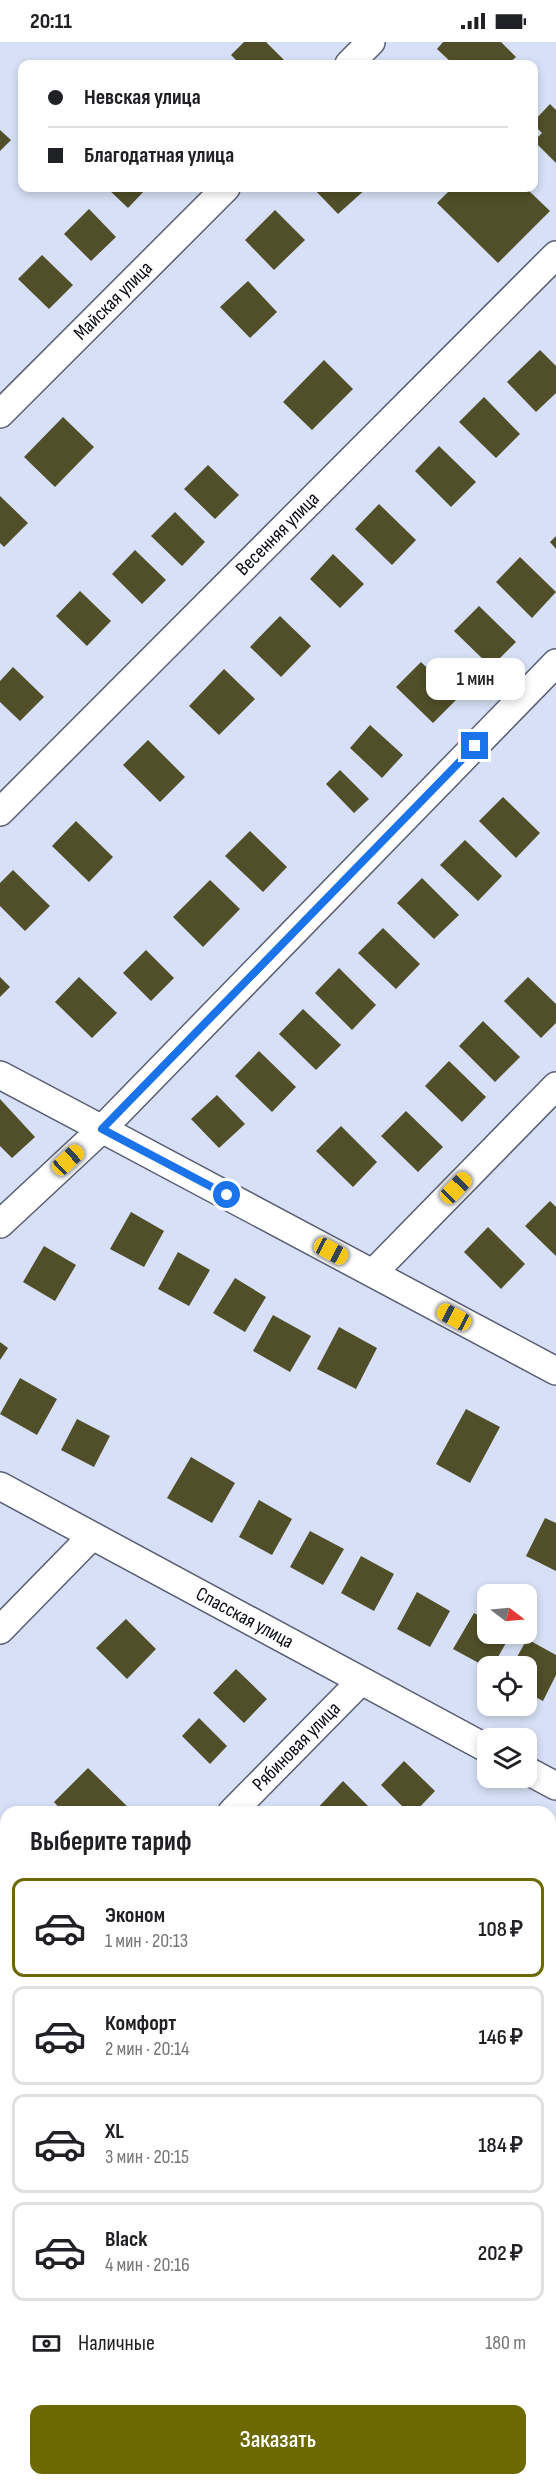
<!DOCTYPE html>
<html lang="ru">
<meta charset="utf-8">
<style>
body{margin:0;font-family:"Sofia Sans Condensed",sans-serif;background:#f6f6f6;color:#202124;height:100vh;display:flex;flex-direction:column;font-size:22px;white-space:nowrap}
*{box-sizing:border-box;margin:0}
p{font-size:20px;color:#757577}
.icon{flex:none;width:33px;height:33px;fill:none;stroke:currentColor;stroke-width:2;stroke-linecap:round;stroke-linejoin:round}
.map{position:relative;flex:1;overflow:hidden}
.panel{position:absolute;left:0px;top:1764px;width:556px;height:680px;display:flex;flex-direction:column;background:#fff;border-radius:18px 18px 0 0;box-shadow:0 3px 9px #0003}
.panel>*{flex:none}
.hud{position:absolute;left:18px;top:18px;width:520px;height:132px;border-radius:12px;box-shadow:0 3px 9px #0003;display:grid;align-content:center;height:132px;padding:0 30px;background:#fff}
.needle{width:39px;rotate:106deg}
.buttons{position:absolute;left:477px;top:1542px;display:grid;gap:12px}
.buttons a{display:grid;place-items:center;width:60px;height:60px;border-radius:12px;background:#fff;box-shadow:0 3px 9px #0003;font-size:30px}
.end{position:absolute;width:27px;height:27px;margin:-14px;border:8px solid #1a73e8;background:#fff;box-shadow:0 0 0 3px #fff}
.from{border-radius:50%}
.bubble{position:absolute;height:42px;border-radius:12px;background:#fff;box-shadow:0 3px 9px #0003;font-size:20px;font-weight:600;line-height:42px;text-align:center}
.car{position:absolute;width:18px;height:36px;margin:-18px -9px;border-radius:8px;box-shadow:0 0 4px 2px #0007;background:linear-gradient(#f5c518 24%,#345 0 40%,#f5c518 0 76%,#345 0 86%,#f5c518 0)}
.hud b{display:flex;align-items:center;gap:21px;height:57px;font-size:22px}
.hud b+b{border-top:2px solid #e0e0e0}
.hud i{width:15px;height:15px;background:#202124}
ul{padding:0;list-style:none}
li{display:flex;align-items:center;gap:18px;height:99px;margin:0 12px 9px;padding:0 18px;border:3px solid #e0e0e0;border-radius:12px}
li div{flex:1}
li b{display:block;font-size:22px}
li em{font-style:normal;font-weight:600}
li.current{border-color:#6c6902}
li>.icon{width:54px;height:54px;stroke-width:1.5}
h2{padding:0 30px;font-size:27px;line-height:72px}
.pay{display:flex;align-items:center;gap:15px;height:66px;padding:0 30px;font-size:22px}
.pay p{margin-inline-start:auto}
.action{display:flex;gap:12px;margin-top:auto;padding:12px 30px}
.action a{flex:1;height:69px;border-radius:12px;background:#6c6902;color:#fff;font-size:24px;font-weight:600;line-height:69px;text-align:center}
.status{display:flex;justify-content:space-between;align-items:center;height:42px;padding:0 30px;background:#fff;direction:ltr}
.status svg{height:16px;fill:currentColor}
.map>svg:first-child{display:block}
</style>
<div class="status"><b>20:11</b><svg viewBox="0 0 49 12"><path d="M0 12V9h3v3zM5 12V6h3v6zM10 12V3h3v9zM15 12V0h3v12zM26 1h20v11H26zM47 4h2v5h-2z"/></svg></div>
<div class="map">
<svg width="556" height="2443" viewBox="0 0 556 2443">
<rect width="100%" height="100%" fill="#d7e0f6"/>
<g fill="#504f29">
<path d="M 244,0 L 266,0 L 285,19 L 282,22 L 240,22 L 231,13 Z"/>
<path d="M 443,0 L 501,0 L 516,15 L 508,22 L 453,22 L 437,7 Z"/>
<path d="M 550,62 L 556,68 L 556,121 L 534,99 L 542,91 L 534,83 L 534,79 Z"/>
<path d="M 0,88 L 11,98 L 0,109 Z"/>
<path d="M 107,146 L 147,146 L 128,166 Z"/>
<path d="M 313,146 L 367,146 L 338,172 Z"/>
<path d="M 452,146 L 526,146 L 550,169 L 498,221 L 437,161 Z"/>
<path d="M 89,167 L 116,195 L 91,219 L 64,192 Z"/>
<path d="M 275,168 L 305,198 L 274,228 L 245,198 Z"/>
<path d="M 42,213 L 73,243 L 49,267 L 18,237 Z"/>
<path d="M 248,239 L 277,270 L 250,296 L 220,265 Z"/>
<path d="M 540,308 L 556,324 L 556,351 L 536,370 L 507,340 Z"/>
<path d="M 324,318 L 353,347 L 312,388 L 283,360 Z"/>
<path d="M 484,355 L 520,392 L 496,416 L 459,380 Z"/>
<path d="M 63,375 L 94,405 L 55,445 L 24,415 Z"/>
<path d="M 439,404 L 476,440 L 451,465 L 415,429 Z"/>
<path d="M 208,423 L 239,453 L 215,477 L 184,447 Z"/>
<path d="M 0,454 L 28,481 L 4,505 L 0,501 Z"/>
<path d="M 379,462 L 416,498 L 392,523 L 355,487 Z"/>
<path d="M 175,470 L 205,500 L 182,524 L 151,494 Z"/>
<path d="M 556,494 L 556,507 L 550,500 Z"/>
<path d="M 135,508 L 166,538 L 142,562 L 112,532 Z"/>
<path d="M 333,512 L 364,542 L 340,566 L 310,537 Z"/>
<path d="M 520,515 L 556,550 L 532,576 L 496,540 Z"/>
<path d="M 80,549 L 111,579 L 87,604 L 56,574 Z"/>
<path d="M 479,564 L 516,600 L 491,625 L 454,589 Z"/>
<path d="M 280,574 L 311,604 L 281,635 L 250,605 Z"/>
<path d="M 421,620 L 458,656 L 433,681 L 396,645 Z"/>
<path d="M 13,625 L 44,655 L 20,679 L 0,660 L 0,639 Z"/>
<path d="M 224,627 L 255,657 L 219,693 L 189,664 Z"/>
<path d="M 370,683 L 403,713 L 382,736 L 350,706 Z"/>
<path d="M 148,698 L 185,735 L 160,760 L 123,723 Z"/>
<path d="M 340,728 L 369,757 L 354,771 L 326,742 Z"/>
<path d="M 503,755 L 540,791 L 516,816 L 479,779 Z"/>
<path d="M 76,779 L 113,815 L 89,840 L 52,804 Z"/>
<path d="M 250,789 L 287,825 L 263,850 L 225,814 Z"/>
<path d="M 465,798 L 502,834 L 478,859 L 440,823 Z"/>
<path d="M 13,828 L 50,864 L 25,889 L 0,864 L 0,841 Z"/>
<path d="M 422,836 L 459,873 L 434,897 L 397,861 Z"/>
<path d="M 210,838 L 240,867 L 203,905 L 173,875 Z"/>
<path d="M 383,886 L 420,922 L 396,947 L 358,911 Z"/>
<path d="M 146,908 L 174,936 L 151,959 L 123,931 Z"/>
<path d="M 339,926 L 376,963 L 352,988 L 315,951 Z"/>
<path d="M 0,935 L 10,945 L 0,955 Z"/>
<path d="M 79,935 L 117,971 L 92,996 L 55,960 Z"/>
<path d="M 528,935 L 556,962 L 556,981 L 541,996 L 504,959 Z"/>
<path d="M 303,967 L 341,1003 L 316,1028 L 279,992 Z"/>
<path d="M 483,979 L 520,1015 L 495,1040 L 459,1004 Z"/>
<path d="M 259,1009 L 296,1045 L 272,1070 L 235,1034 Z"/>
<path d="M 449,1019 L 486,1055 L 462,1080 L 425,1044 Z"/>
<path d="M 217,1053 L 245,1082 L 219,1106 L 191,1077 Z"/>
<path d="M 0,1057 L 35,1095 L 12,1116 L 0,1104 Z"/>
<path d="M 406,1069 L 443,1105 L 418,1130 L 381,1094 Z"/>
<path d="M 341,1084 L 377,1120 L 353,1145 L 316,1109 Z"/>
<path d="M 550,1159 L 556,1165 L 556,1214 L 525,1184 Z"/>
<path d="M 131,1170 L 164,1189 L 144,1225 L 110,1207 Z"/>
<path d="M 488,1185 L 525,1222 L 501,1247 L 464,1210 Z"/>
<path d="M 44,1204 L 76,1223 L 55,1259 L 23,1240 Z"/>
<path d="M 178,1210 L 210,1228 L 189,1264 L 158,1247 Z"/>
<path d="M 235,1236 L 266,1255 L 245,1290 L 213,1271 Z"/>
<path d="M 273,1273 L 311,1294 L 290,1330 L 253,1309 Z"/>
<path d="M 339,1285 L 377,1306 L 356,1347 L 317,1327 Z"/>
<path d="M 0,1300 L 8,1306 L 0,1318 Z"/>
<path d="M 20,1336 L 57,1357 L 37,1393 L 0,1372 Z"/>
<path d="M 466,1367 L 500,1385 L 470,1441 L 436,1422 Z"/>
<path d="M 77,1377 L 110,1394 L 94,1425 L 61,1408 Z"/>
<path d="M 191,1415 L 235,1441 L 212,1481 L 167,1456 Z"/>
<path d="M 259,1458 L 292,1477 L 272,1513 L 239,1495 Z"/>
<path d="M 545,1476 L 556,1481 L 556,1529 L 526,1514 Z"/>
<path d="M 310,1489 L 344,1507 L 323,1543 L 290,1525 Z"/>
<path d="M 361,1514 L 394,1532 L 374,1569 L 341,1551 Z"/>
<path d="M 417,1550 L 450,1569 L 430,1605 L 397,1587 Z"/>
<path d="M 474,1571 L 488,1579 L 488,1592 L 511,1592 L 493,1624 L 488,1624 L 488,1626 L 453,1607 Z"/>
<path d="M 126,1577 L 156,1607 L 127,1637 L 96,1606 Z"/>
<path d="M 527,1597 L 556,1613 L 556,1633 L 543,1659 L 526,1650 L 526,1624 L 512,1624 Z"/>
<path d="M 236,1627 L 267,1657 L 244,1681 L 213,1651 Z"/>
<path d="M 199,1676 L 227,1704 L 210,1722 L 182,1694 Z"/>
<path d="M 404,1719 L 435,1749 L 415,1770 L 408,1770 L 381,1743 Z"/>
<path d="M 88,1726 L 133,1770 L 63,1770 L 54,1760 Z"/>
<path d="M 343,1739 L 368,1764 L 362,1770 L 314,1770 Z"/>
<path d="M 0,1875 L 6,1881 L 6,1910 L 0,1916 Z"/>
<path d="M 0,2102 L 6,2108 L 6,2149 L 3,2152 L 0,2150 Z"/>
<path d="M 556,2139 L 556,2171 L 550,2165 L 550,2145 Z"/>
<path d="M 0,2302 L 6,2307 L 6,2337 L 0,2343 Z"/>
</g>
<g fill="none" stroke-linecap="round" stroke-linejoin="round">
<g stroke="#585f72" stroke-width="30">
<g id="street">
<path d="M 349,22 L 371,0"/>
<path id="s1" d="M 0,372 L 226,146"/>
<path d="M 556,621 L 102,1087 L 556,1329"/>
<path id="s2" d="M 0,770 L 556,213"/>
<path d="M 0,1033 L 102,1087 L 0,1182"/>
<path d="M 373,1231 L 556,1044"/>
<path id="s3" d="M 0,1444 L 488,1707"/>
<path d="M 0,1588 L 92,1494"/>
<path d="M 526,1728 L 556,1744"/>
<path id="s4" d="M 232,1770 L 361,1639"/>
<path d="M 550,1860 L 556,1855"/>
<path d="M 0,2005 L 6,1999"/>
<path d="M 550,2281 L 556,2275"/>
<path d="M 0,2424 L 6,2418"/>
<path d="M 391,2443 L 396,2438"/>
</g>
</g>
<use href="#street" stroke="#fff" stroke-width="27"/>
</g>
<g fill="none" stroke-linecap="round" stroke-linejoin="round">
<path stroke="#1a73e8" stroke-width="8" d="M 227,1153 L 102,1087 L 475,704"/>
</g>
<g text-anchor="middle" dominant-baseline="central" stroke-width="6" stroke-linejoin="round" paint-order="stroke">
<g font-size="20" fill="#090c13" stroke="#fff">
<text stroke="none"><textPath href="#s1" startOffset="160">Майская улица</textPath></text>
<text stroke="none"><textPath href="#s2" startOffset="393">Весенняя улица</textPath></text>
<text stroke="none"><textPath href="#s3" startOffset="278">Спасская улица</textPath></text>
<text stroke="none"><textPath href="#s4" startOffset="92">Рябиновая улица</textPath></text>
</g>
</g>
</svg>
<div class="buttons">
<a><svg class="needle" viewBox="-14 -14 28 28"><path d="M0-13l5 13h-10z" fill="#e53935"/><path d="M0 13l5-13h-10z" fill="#757577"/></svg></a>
<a><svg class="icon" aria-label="locate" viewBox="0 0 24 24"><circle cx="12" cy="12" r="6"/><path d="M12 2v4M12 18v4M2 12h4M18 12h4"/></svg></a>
<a><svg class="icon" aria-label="layers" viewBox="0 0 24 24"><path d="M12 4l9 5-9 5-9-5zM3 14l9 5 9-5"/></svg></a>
</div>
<i class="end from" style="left:227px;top:1153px"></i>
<i class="end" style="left:475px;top:704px"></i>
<div class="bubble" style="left:426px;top:616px;width:99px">1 мин</div>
<i class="car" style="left:68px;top:1118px;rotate:47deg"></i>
<i class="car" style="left:456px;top:1146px;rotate:44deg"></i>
<i class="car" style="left:331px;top:1209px;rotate:118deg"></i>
<i class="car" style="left:454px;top:1275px;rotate:298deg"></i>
<div class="hud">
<b><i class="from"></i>Невская улица</b>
<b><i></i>Благодатная улица</b>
</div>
<section class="panel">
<h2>Выберите тариф</h2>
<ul>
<li class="current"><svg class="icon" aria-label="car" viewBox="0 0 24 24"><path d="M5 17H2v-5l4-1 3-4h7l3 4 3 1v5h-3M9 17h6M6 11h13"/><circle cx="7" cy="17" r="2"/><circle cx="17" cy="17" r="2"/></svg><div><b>Эконом</b><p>1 мин · 20:13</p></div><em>108 ₽</em></li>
<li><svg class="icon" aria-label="car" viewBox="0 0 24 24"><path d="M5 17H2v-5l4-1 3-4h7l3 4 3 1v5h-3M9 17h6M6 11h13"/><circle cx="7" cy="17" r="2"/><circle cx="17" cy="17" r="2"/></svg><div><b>Комфорт</b><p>2 мин · 20:14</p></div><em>146 ₽</em></li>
<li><svg class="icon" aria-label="car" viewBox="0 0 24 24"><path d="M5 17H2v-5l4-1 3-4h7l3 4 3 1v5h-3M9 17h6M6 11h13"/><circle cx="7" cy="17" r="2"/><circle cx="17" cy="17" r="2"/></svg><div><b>XL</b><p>3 мин · 20:15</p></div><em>184 ₽</em></li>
<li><svg class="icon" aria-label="car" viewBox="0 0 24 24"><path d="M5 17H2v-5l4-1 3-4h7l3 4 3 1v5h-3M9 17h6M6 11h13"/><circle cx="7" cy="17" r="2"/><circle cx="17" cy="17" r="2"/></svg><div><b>Black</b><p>4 мин · 20:16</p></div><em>202 ₽</em></li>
</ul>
<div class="pay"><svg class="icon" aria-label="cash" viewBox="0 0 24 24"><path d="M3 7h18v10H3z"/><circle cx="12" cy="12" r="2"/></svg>Наличные<p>180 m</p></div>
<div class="action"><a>Заказать</a></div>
</section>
</div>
